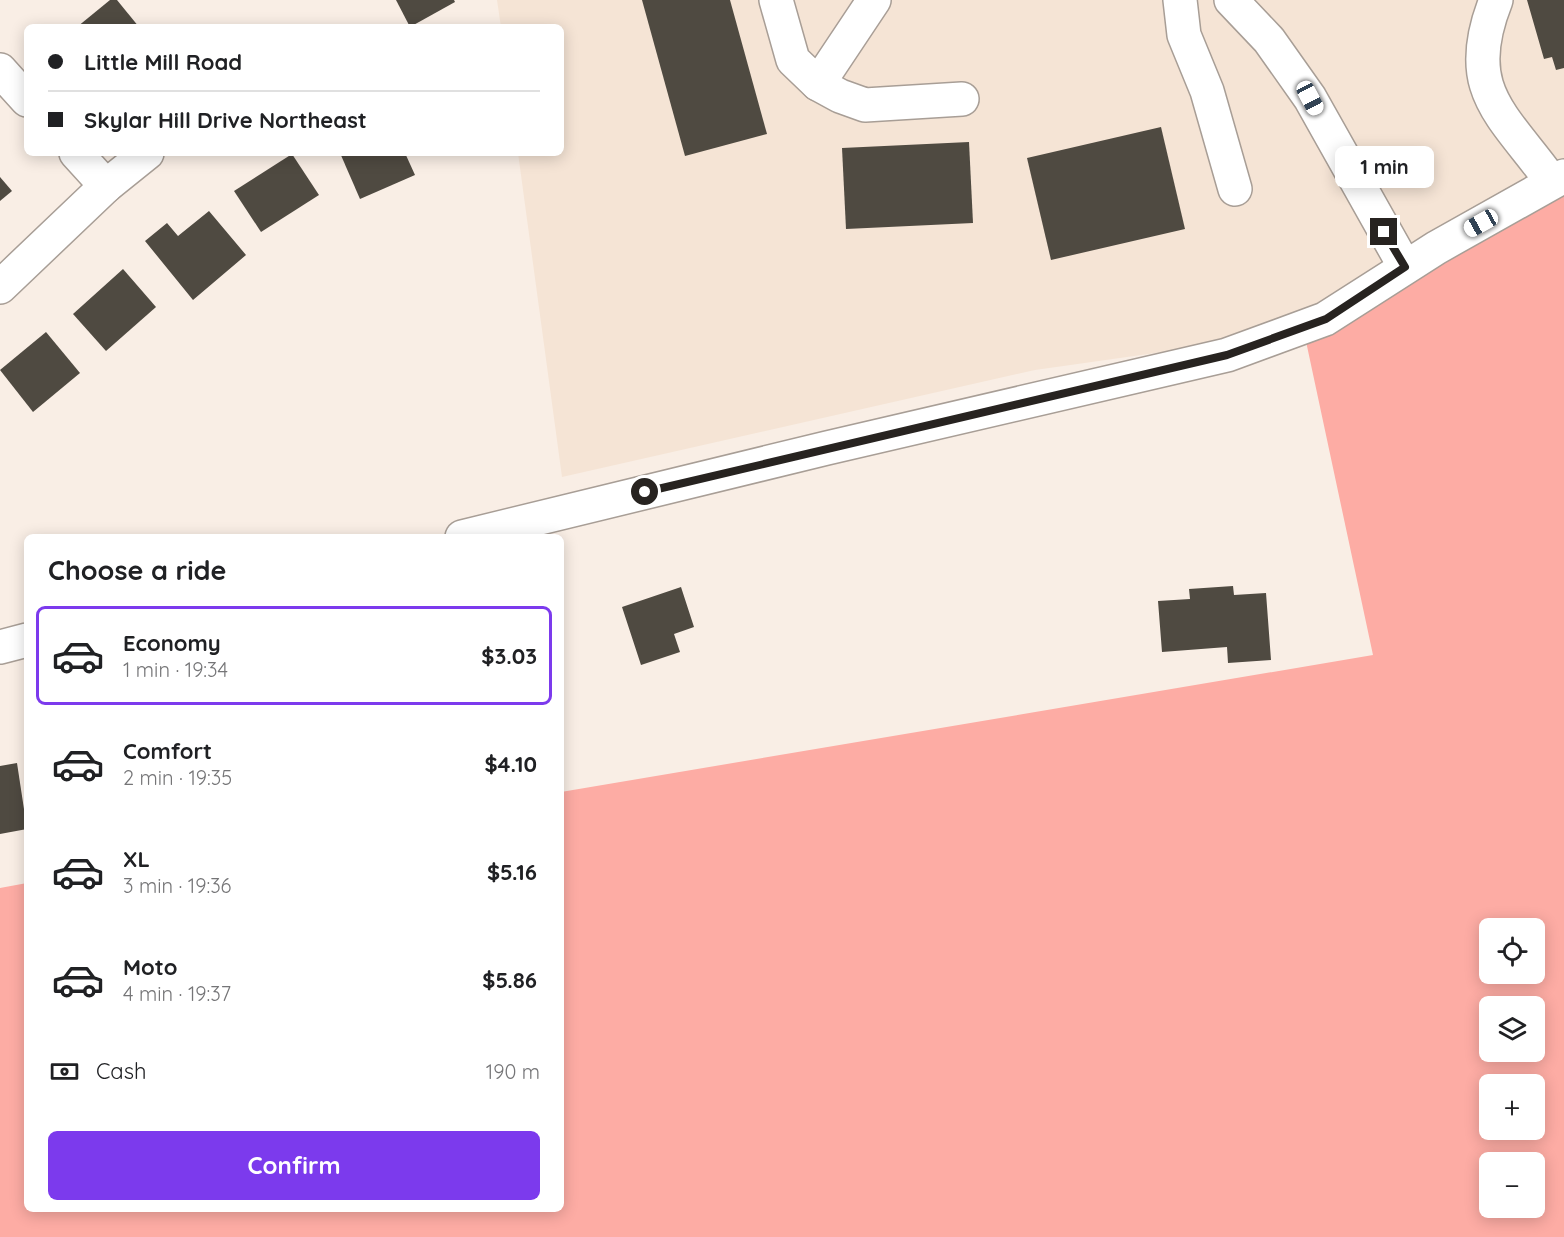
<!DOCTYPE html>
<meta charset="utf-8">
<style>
body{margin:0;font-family:Quicksand,sans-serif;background:#f2f2f2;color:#202124;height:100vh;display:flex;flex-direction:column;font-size:22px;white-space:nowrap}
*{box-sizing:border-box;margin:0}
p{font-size:20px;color:#757577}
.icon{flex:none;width:33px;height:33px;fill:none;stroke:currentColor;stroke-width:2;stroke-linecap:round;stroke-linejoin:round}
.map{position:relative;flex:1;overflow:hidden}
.details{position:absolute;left:24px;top:534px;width:540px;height:678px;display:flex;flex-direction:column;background:#fff;border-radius:9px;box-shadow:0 3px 15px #0003}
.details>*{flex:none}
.guide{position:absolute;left:24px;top:24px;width:540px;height:132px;border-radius:9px;box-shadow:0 3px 15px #0003;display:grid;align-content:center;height:132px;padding:0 24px;background:#fff}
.controls{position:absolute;left:1479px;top:918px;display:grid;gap:12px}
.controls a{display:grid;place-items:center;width:66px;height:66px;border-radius:9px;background:#fff;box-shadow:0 3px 15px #0003;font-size:30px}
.end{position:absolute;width:27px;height:27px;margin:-14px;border:8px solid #272320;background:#fff;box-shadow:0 0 0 3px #fff}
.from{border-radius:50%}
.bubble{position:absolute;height:42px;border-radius:9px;background:#fff;box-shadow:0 3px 15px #0003;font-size:20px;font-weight:700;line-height:42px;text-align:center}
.car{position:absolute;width:18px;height:36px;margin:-18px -9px;border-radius:8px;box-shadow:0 0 4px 2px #0007;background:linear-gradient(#fff 24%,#345 0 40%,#fff 0 76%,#345 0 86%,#fff 0)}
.guide b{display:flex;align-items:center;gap:21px;height:57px;font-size:22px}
.guide b+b{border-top:2px solid #e0e0e0}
.guide i{width:15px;height:15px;background:#202124}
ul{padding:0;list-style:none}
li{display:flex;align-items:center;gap:18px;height:99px;margin:0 12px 9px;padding:0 12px;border:3px solid transparent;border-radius:9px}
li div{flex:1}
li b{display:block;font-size:22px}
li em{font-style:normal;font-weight:700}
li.on{border-color:#7c3aed}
li>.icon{width:54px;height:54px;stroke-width:1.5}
h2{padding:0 24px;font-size:27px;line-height:72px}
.pay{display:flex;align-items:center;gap:15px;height:66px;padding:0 24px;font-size:22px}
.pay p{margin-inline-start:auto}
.action{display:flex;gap:12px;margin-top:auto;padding:12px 24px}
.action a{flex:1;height:69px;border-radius:9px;background:#7c3aed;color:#fff;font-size:24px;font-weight:700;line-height:69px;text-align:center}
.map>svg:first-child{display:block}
</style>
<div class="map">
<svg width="1564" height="1237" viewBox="0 0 1564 1237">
<rect width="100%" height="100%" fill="#f9eee5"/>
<path fill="#f5e4d5" d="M 497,0 L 1564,0 L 1564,187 L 1304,332 L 1035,370 L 562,477 L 518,153 L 561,153 L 561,27 L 501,27 Z"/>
<path fill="#fdaca4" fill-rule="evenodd" d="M 1564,187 L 1564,1237 L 0,1237 L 0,888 L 27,883 L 27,1209 L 561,1209 L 561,792 L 1373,655 L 1304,332 ZM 1490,928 L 1534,928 L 1534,974 L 1490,974 ZM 1490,1006 L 1534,1006 L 1534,1052 L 1490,1052 ZM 1490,1084 L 1534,1084 L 1534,1130 L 1490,1130 ZM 1490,1162 L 1534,1162 L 1534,1208 L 1490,1208 Z"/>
<g fill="#4f4a41">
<path d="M 110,0 L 117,0 L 139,27 L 77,27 Z"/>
<path d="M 396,0 L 454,0 L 455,2 L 410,27 Z"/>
<path d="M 642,0 L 730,0 L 767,134 L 685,156 Z"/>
<path d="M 1527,0 L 1564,0 L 1564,68 L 1556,70 L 1552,57 L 1544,59 Z"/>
<path d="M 1161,127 L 1185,229 L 1051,260 L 1027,158 Z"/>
<path d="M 969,142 L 973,223 L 846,229 L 842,148 Z"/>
<path d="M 340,153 L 405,153 L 415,175 L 360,199 Z"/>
<path d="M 292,154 L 319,195 L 261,232 L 234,191 Z"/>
<path d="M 0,177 L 12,191 L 0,201 Z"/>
<path d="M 209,211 L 246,255 L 193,300 L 145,241 L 167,223 L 178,236 Z"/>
<path d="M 123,269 L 156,307 L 106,351 L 73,314 Z"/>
<path d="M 46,332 L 80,373 L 33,412 L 0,370 Z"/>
<path d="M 1233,586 L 1234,595 L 1266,593 L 1271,660 L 1228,663 L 1227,647 L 1162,652 L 1158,601 L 1190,599 L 1189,589 Z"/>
<path d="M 681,587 L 694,627 L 674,634 L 680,652 L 641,665 L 622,607 Z"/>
<path d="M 17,763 L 27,829 L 0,834 L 0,766 Z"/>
</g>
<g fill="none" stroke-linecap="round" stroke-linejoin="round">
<g stroke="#a89e96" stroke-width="36">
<g id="minor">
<path d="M 776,0 L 793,60 L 818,84 L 874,0"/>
<path d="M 1180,0 L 1184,35 L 1207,91 L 1235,189"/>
<path d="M 1231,0 L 1269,40 L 1310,98 L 1405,267"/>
<path d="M 1496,0 C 1460,90 1503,114 1552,182"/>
<path d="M 0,70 L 27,100"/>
<path d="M 818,84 L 840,96 L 865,105 L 962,99"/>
<path d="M 76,153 L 106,186"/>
<path d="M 0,287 L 106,186 L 147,153"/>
<path d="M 462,537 L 827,448 L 1227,355 L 1325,319 L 1436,248 L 1564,176"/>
<path d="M 0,647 L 27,640"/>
</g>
</g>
<use href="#minor" stroke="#fff" stroke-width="33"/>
</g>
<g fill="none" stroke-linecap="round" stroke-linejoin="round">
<path stroke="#272320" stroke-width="8" d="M 645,492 L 1227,355 L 1326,319 L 1405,267 L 1384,232"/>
</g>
</svg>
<div class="controls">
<a><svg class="icon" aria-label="locate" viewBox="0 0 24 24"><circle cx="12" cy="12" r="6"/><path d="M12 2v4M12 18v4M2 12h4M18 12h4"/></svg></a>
<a><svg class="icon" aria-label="layers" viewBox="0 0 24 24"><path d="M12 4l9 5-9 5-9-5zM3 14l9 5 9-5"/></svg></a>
<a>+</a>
<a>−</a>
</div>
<i class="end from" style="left:645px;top:492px"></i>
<i class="end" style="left:1384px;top:232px"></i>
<div class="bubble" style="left:1335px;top:146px;width:99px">1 min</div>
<i class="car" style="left:1310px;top:98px;rotate:152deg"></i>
<i class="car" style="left:1481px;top:223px;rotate:241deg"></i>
<div class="guide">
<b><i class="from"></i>Little Mill Road</b>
<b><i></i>Skylar Hill Drive Northeast</b>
</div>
<section class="details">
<h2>Choose a ride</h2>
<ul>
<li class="on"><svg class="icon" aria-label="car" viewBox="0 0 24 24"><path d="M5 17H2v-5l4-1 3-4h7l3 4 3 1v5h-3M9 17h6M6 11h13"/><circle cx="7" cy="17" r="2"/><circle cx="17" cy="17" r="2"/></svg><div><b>Economy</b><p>1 min · 19:34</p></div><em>$3.03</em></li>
<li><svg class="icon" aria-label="car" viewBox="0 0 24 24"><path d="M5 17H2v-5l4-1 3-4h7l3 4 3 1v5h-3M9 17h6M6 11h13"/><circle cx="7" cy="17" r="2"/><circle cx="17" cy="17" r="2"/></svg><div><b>Comfort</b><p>2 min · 19:35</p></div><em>$4.10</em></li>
<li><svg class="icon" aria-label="car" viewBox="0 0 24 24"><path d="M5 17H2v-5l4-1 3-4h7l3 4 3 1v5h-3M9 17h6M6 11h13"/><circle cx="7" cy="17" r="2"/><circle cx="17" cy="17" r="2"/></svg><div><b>XL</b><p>3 min · 19:36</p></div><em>$5.16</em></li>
<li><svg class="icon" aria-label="car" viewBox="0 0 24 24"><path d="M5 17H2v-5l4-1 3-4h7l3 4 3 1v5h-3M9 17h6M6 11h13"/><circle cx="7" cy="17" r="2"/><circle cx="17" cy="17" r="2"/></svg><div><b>Moto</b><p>4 min · 19:37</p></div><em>$5.86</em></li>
</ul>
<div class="pay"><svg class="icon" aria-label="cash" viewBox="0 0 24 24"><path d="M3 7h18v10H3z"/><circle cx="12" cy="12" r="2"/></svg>Cash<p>190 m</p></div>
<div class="action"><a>Confirm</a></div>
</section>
</div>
